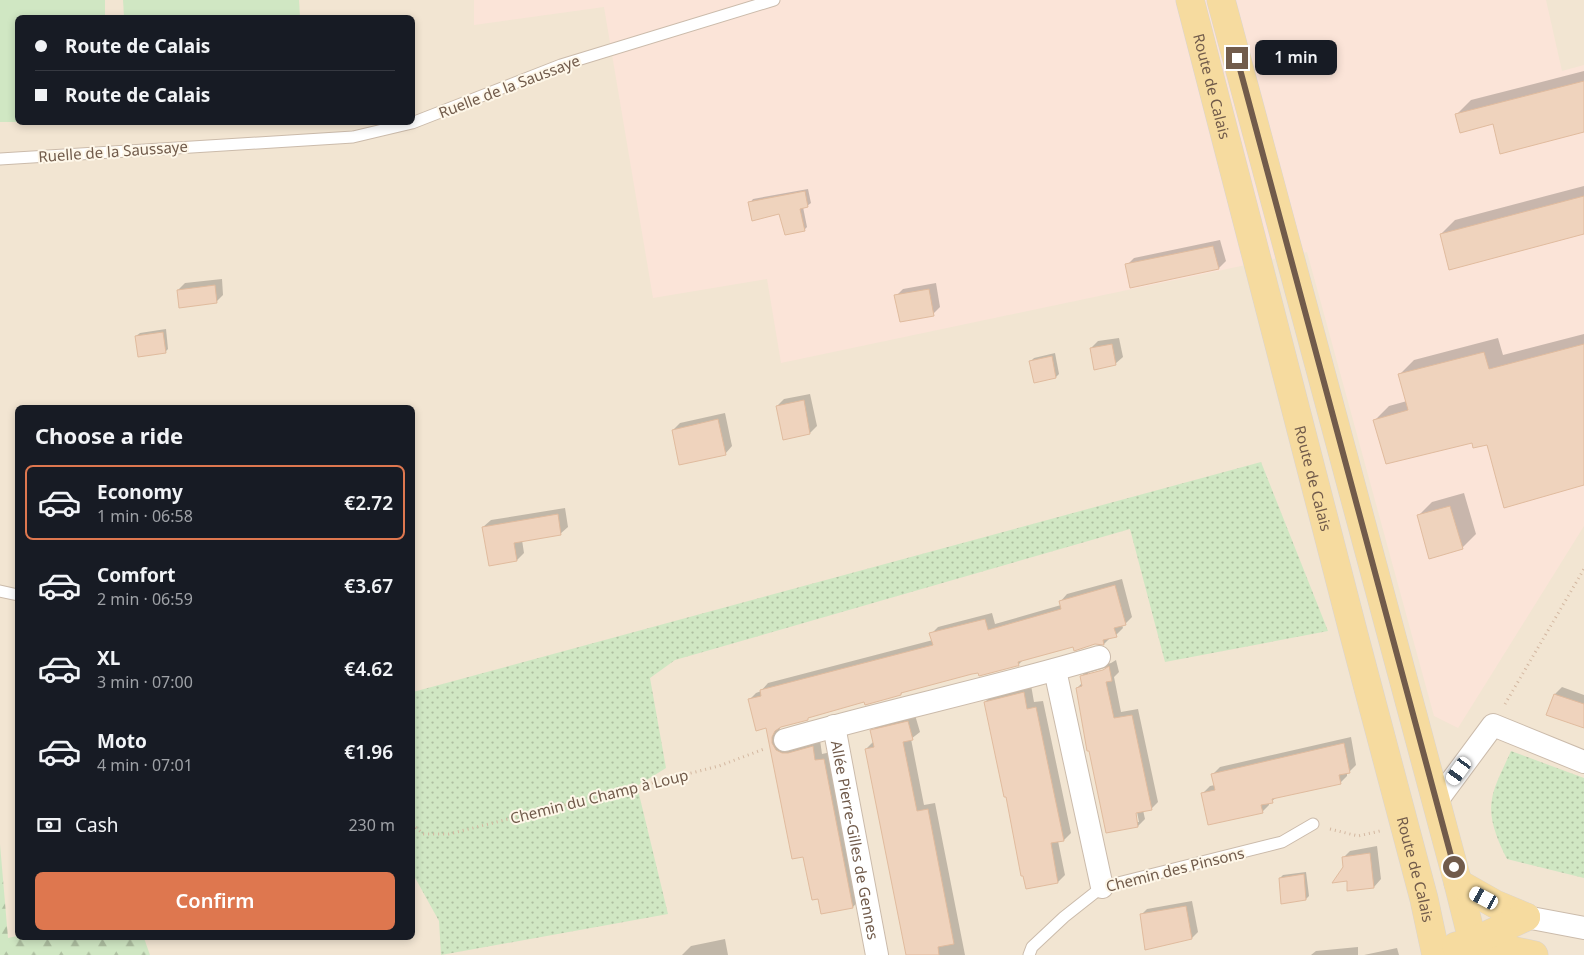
<!DOCTYPE html>
<meta charset="utf-8">
<style>
body{margin:0;font-family:"Noto Sans",sans-serif;background:#242831;color:#f1f3f6;height:100vh;display:flex;flex-direction:column;font-size:19px;white-space:nowrap}
*{box-sizing:border-box;margin:0}
p{font-size:16px;color:#9ea1a6}
.icon{flex:none;width:28px;height:28px;fill:none;stroke:currentColor;stroke-width:2;stroke-linecap:round;stroke-linejoin:round}
.map{position:relative;flex:1;overflow:hidden}
.side{position:absolute;left:15px;top:405px;width:400px;height:535px;display:flex;flex-direction:column;background:#171b24;border-radius:8px;box-shadow:0 2px 8px #0003}
.side>*{flex:none}
.hud{position:absolute;left:15px;top:15px;width:400px;height:110px;border-radius:8px;box-shadow:0 2px 8px #0003;display:grid;align-content:center;height:110px;padding:0 20px;background:#171b24}
.end{position:absolute;width:22px;height:22px;margin:-11px;border:6px solid #715b4b;background:#fff;box-shadow:0 0 0 2px #fff}
.from{border-radius:50%}
.bubble{position:absolute;height:35px;border-radius:8px;background:#171b24;box-shadow:0 2px 8px #0003;font-size:16px;font-weight:600;line-height:35px;text-align:center}
.car{position:absolute;width:15px;height:30px;margin:-15px -8px;border-radius:6px;box-shadow:0 0 4px 1px #0007;background:linear-gradient(#fff 24%,#345 0 40%,#fff 0 76%,#345 0 86%,#fff 0)}
.hud b{display:flex;align-items:center;gap:18px;height:48px;font-size:19px}
.hud b+b{border-top:1px solid #363941}
.hud i{width:12px;height:12px;background:#f1f3f6}
ul{padding:0;list-style:none}
li{display:flex;align-items:center;gap:15px;height:75px;margin:0 10px 8px;padding:0 10px;border:2px solid transparent;border-radius:8px}
li div{flex:1}
li b{display:block;font-size:19px}
li em{font-style:normal;font-weight:600}
li.selected{border-color:#de774f}
li>.icon{width:45px;height:45px;stroke-width:1.5}
h2{padding:0 20px;font-size:22px;line-height:60px}
.pay{display:flex;align-items:center;gap:12px;height:55px;padding:0 20px;font-size:19px}
.pay p{margin-inline-start:auto}
.action{display:flex;gap:10px;margin-top:auto;padding:10px 20px}
.action a{flex:1;height:58px;border-radius:8px;background:#de774f;color:#fff;font-size:20px;font-weight:600;line-height:58px;text-align:center}
.map>svg:first-child{display:block}
</style>
<div class="map">
<svg width="1584" height="955" viewBox="0 0 1584 955">
<defs>
<pattern id="grass-dots" width="8" height="8" patternUnits="userSpaceOnUse" patternTransform="scale(1.25)"><rect width="8" height="8" fill="#d0e7c3"/><path d="M2 2h.1M6 6h.1" fill="none" stroke="#adbea0" stroke-width="1.8" stroke-linecap="round"/></pattern>
<pattern id="forest-firs" width="22" height="20" patternUnits="userSpaceOnUse" patternTransform="scale(1.25)"><rect width="22" height="20" fill="#d0e7c3"/><path d="M5 1l3.5 6h-7zM16 11l3.5 6h-7z" fill="#adbea0"/></pattern>
</defs>
<rect width="100%" height="100%" fill="#fbf3e3"/>
<path fill="#f2e5d2" fill-rule="evenodd" d="M 0,0 L 1584,0 L 1584,955 L 0,955 ZM 18,18 L 412,18 L 412,122 L 18,122 ZM 18,408 L 412,408 L 412,938 L 18,938 Z"/>
<path fill="#fbe4d8" d="M 474,0 L 1546,0 L 1562,71 L 1584,65 L 1584,526 L 1458,728 L 1434,716 L 1307,252 L 781,363 L 767,279 L 653,298 L 604,7 L 474,25 Z"/>
<g fill="url(#grass-dots)">
<path d="M 1261,462 L 1328,631 L 1165,662 L 1130,529 L 675,660 L 650,678 L 666,768 L 637,786 L 668,914 L 441,955 L 439,921 L 413,874 L 413,692 Z"/>
<path d="M 1511,751 L 1584,778 L 1584,878 L 1507,859 C 1498,841 1488,819 1492,799 C 1494,785 1505,765 1511,751 Z"/>
</g>
<path fill="url(#forest-firs)" d="M 0,844 L 8,938 L 17,936 L 18,938 L 144,938 L 150,955 L 0,955 Z"/>
<g fill="#d0e7c3">
<path d="M 0,0 L 105,0 L 105,17 L 18,18 L 17,122 L 0,122 Z"/>
<path d="M 123,0 L 299,0 L 300,17 L 124,17 Z"/>
</g>
<g fill="#0003" fill-rule="evenodd">
<path d="M 1584,71 L 1584,131 L 1494,123 L 1457,114 L 1471,100 Z"/>
<path d="M 1584,186 L 1584,233 L 1441,234 L 1455,220 Z"/>
<path d="M 808,189 L 811,203 L 807,206 L 803,207 L 807,227 L 804,230 L 780,213 L 750,203 L 753,199 Z"/>
<path d="M 1220,240 L 1226,261 L 1219,268 L 1127,265 L 1134,258 Z"/>
<path d="M 222,279 L 223,295 L 216,302 L 178,290 L 185,283 Z"/>
<path d="M 936,283 L 940,307 L 933,314 L 896,296 L 903,289 Z"/>
<path d="M 166,329 L 168,349 L 165,352 L 136,336 L 140,333 Z"/>
<path d="M 1584,334 L 1584,484 L 1488,443 L 1473,441 L 1375,420 L 1389,406 L 1407,401 L 1400,374 L 1414,360 L 1498,338 L 1503,355 Z"/>
<path d="M 1119,338 L 1123,357 L 1115,364 L 1091,348 L 1098,341 Z"/>
<path d="M 1055,353 L 1059,374 L 1056,377 L 1031,361 L 1034,358 Z"/>
<path d="M 810,394 L 817,426 L 810,433 L 784,438 L 777,406 L 784,399 Z"/>
<path d="M 725,413 L 732,446 L 725,454 L 673,430 L 680,423 Z"/>
<path d="M 1464,493 L 1476,534 L 1462,548 L 1418,516 L 1432,502 Z"/>
<path d="M 565,508 L 568,527 L 560,534 L 522,540 L 524,553 L 517,560 L 483,527 L 491,520 Z"/>
<path d="M 1122,579 L 1132,617 L 1125,624 L 1122,625 L 1123,628 L 1116,635 L 1111,637 L 1104,644 L 1095,643 L 1074,646 L 1023,660 L 1018,665 L 979,671 L 904,691 L 901,694 L 865,700 L 810,716 L 807,719 L 780,727 L 779,736 L 820,740 L 822,754 L 831,752 L 860,899 L 853,907 L 819,898 L 804,855 L 793,857 L 767,727 L 749,700 L 756,693 L 761,691 L 768,683 L 933,640 L 931,634 L 938,627 L 992,613 L 995,624 L 1061,605 L 1060,602 L 1067,594 Z"/>
<path d="M 1116,660 L 1119,672 L 1114,677 L 1121,712 L 1138,709 L 1158,802 L 1151,809 L 1143,810 L 1145,819 L 1138,826 L 1077,688 L 1083,682 L 1081,677 L 1088,669 L 1111,663 ZM 1108,667 L 1109,669 L 1088,675 L 1088,673 ZM 1136,807 L 1139,822 L 1136,822 Z"/>
<path d="M 1031,685 L 1034,702 L 1043,701 L 1071,833 L 1064,840 L 1058,841 L 1065,875 L 1058,882 L 1007,795 L 985,702 L 992,695 Z"/>
<path d="M 1562,687 L 1584,695 L 1584,727 L 1548,714 L 1555,694 Z"/>
<path d="M 915,715 L 920,732 L 911,739 L 924,805 L 935,803 L 965,955 L 907,955 L 866,749 L 874,741 L 872,731 L 879,724 Z"/>
<path d="M 1351,737 L 1356,765 L 1349,772 L 1347,772 L 1347,776 L 1340,783 L 1277,797 L 1272,801 L 1269,802 L 1269,805 L 1262,812 L 1203,793 L 1210,786 L 1215,785 L 1213,774 L 1220,767 Z"/>
<path d="M 1377,846 L 1381,879 L 1374,887 L 1348,879 L 1343,858 L 1350,851 Z"/>
<path d="M 1306,872 L 1309,896 L 1306,899 L 1280,878 L 1283,875 Z"/>
<path d="M 1192,901 L 1198,932 L 1192,938 L 1146,948 L 1141,915 L 1147,909 Z"/>
<path d="M 725,939 L 728,955 L 682,955 L 691,946 Z"/>
<path d="M 1358,947 L 1358,955 L 1311,955 L 1316,951 Z"/>
<path d="M 1397,948 L 1399,955 L 1364,955 Z"/>
</g>
<g fill="#efd3bd" stroke="#e0bb9e">
<path d="M 1584,81 L 1584,132 L 1500,154 L 1493,124 L 1460,133 L 1455,114 Z"/>
<path d="M 805,191 L 808,207 L 800,209 L 805,231 L 785,235 L 779,214 L 752,221 L 748,202 Z"/>
<path d="M 1584,196 L 1584,234 L 1449,270 L 1440,234 Z"/>
<path d="M 1213,246 L 1219,269 L 1130,288 L 1125,264 Z"/>
<path d="M 215,285 L 217,303 L 179,308 L 177,290 Z"/>
<path d="M 929,289 L 934,316 L 900,322 L 894,295 Z"/>
<path d="M 163,332 L 166,353 L 138,357 L 135,336 Z"/>
<path d="M 1112,344 L 1116,365 L 1094,370 L 1090,348 Z"/>
<path d="M 1584,344 L 1584,485 L 1504,508 L 1487,445 L 1473,448 L 1472,443 L 1386,464 L 1373,420 L 1408,410 L 1398,374 L 1484,352 L 1489,369 Z"/>
<path d="M 1052,356 L 1056,378 L 1034,383 L 1029,361 Z"/>
<path d="M 804,400 L 810,434 L 783,440 L 776,406 Z"/>
<path d="M 718,419 L 726,455 L 679,465 L 672,430 Z"/>
<path d="M 1450,506 L 1463,549 L 1429,559 L 1417,515 Z"/>
<path d="M 558,514 L 561,535 L 514,543 L 517,561 L 489,566 L 482,527 Z"/>
<path d="M 1115,585 L 1126,625 L 1114,628 L 1117,637 L 1103,640 L 1104,645 L 1095,644 L 1074,651 L 1073,647 L 1018,662 L 1019,666 L 1017,666 L 979,676 L 978,673 L 972,674 L 901,693 L 901,695 L 865,705 L 864,702 L 808,718 L 808,720 L 781,727 L 775,731 L 772,737 L 772,743 L 776,750 L 782,753 L 788,753 L 813,746 L 815,760 L 824,759 L 853,908 L 821,914 L 818,899 L 812,900 L 803,857 L 792,859 L 766,728 L 756,731 L 748,699 L 761,696 L 760,690 L 933,645 L 929,633 L 985,619 L 988,630 L 1061,609 L 1059,601 Z"/>
<path d="M 1109,666 L 1112,681 L 1106,682 L 1114,718 L 1132,715 L 1152,810 L 1136,813 L 1138,827 L 1106,833 L 1089,751 L 1087,751 L 1076,688 L 1082,686 L 1080,676 L 1103,670 Z"/>
<path d="M 1024,692 L 1027,709 L 1036,707 L 1064,841 L 1051,843 L 1058,883 L 1026,889 L 1023,876 L 1021,876 L 1006,797 L 1004,797 L 984,702 Z"/>
<path d="M 1554,694 L 1584,704 L 1584,728 L 1546,715 Z"/>
<path d="M 908,721 L 913,740 L 903,742 L 917,811 L 928,809 L 954,944 L 938,947 L 939,955 L 906,955 L 865,749 L 874,747 L 870,730 Z"/>
<path d="M 1344,743 L 1350,773 L 1339,775 L 1341,784 L 1272,799 L 1273,803 L 1261,805 L 1263,813 L 1208,825 L 1201,793 L 1215,790 L 1211,774 Z"/>
<path d="M 1370,853 L 1374,888 L 1347,891 L 1347,881 L 1332,883 L 1343,867 L 1342,857 Z"/>
<path d="M 1304,874 L 1306,900 L 1281,904 L 1279,878 Z"/>
<path d="M 1186,906 L 1192,939 L 1145,950 L 1140,914 Z"/>
</g>
<g fill="none" stroke-linecap="round" stroke-linejoin="round">
<g stroke="#cbbbab" stroke-width="13">
<g id="lane">
<path d="M 0,159 L 353,137 L 412,123 L 561,65 L 774,0"/>
<path d="M 0,591 L 18,595"/>
<path d="M 1029,955 L 1032,947 L 1064,917 L 1102,887 L 1282,842 L 1313,824"/>
</g>
</g>
<g stroke="#cbbbab" stroke-width="24">
<g id="street">
<path d="M 1055,670 L 1102,887"/>
<path id="s1" d="M 834,726 L 877,955"/>
<path d="M 785,740 C 889,710 995,688 1099,657"/>
<path d="M 1436,802 L 1493,725 L 1584,762"/>
<path d="M 1526,917 L 1584,928"/>
</g>
</g>
<g stroke="#dad4d0" stroke-width="29">
<g id="primary">
<path id="s2" d="M 1190,0 L 1354,635 L 1424,899 L 1436,955"/>
<path d="M 1221,0 L 1458,883 L 1476,955"/>
<path d="M 1458,883 L 1495,904 L 1526,917"/>
<path d="M 1472,942 L 1534,955"/>
<path d="M 1456,946 L 1472,942 L 1526,917"/>
</g>
</g>
<g stroke="#d3b7a0" stroke-width="3" stroke-dasharray="1 4" stroke-linecap="butt">
<path d="M 1505,704 L 1584,569"/>
<path d="M 412,824 L 423,834 L 449,834 L 719,766 L 764,749"/>
<path d="M 1330,829 L 1358,836 L 1380,831"/>
</g>
<use href="#lane" stroke="#fff" stroke-width="11"/>
<use href="#street" stroke="#fff" stroke-width="22"/>
<use href="#primary" stroke="#f6db9f" stroke-width="28"/>
</g>
<g fill="none" stroke-linecap="round" stroke-linejoin="round">
<path stroke="#715b4b" stroke-width="6" d="M 1237,58 L 1454,867"/>
</g>
<g text-anchor="middle" dominant-baseline="central" stroke-width="4" stroke-linejoin="round" paint-order="stroke">
<g font-size="15" fill="#715b4b" stroke="#fef7e9">
<text stroke="none"><textPath href="#s2" startOffset="89">Route de Calais</textPath></text>
<text transform="translate(509 86) rotate(-21)">Ruelle de la Saussaye</text>
<text transform="translate(113 151) rotate(-4)">Ruelle de la Saussaye</text>
<text stroke="none"><textPath href="#s2" startOffset="494">Route de Calais</textPath></text>
<text transform="translate(599 796) rotate(-14)">Chemin du Champ à Loup</text>
<text stroke="none"><textPath href="#s1" startOffset="116">Allée Pierre-Gilles de Gennes</textPath></text>
<text transform="translate(1175 869) rotate(-14)">Chemin des Pinsons</text>
<text stroke="none"><textPath href="#s2" startOffset="898">Route de Calais</textPath></text>
</g>
</g>
</svg>
<i class="end from" style="left:1454px;top:867px"></i>
<i class="end" style="left:1237px;top:58px"></i>
<div class="bubble" style="left:1255px;top:40px;width:82px">1 min</div>
<i class="car" style="left:1459px;top:771px;rotate:216deg"></i>
<i class="car" style="left:1484px;top:898px;rotate:298deg"></i>
<div class="hud">
<b><i class="from"></i>Route de Calais</b>
<b><i></i>Route de Calais</b>
</div>
<section class="side">
<h2>Choose a ride</h2>
<ul>
<li class="selected"><svg class="icon" aria-label="car" viewBox="0 0 24 24"><path d="M5 17H2v-5l4-1 3-4h7l3 4 3 1v5h-3M9 17h6M6 11h13"/><circle cx="7" cy="17" r="2"/><circle cx="17" cy="17" r="2"/></svg><div><b>Economy</b><p>1 min · 06:58</p></div><em>€2.72</em></li>
<li><svg class="icon" aria-label="car" viewBox="0 0 24 24"><path d="M5 17H2v-5l4-1 3-4h7l3 4 3 1v5h-3M9 17h6M6 11h13"/><circle cx="7" cy="17" r="2"/><circle cx="17" cy="17" r="2"/></svg><div><b>Comfort</b><p>2 min · 06:59</p></div><em>€3.67</em></li>
<li><svg class="icon" aria-label="car" viewBox="0 0 24 24"><path d="M5 17H2v-5l4-1 3-4h7l3 4 3 1v5h-3M9 17h6M6 11h13"/><circle cx="7" cy="17" r="2"/><circle cx="17" cy="17" r="2"/></svg><div><b>XL</b><p>3 min · 07:00</p></div><em>€4.62</em></li>
<li><svg class="icon" aria-label="car" viewBox="0 0 24 24"><path d="M5 17H2v-5l4-1 3-4h7l3 4 3 1v5h-3M9 17h6M6 11h13"/><circle cx="7" cy="17" r="2"/><circle cx="17" cy="17" r="2"/></svg><div><b>Moto</b><p>4 min · 07:01</p></div><em>€1.96</em></li>
</ul>
<div class="pay"><svg class="icon" aria-label="cash" viewBox="0 0 24 24"><path d="M3 7h18v10H3z"/><circle cx="12" cy="12" r="2"/></svg>Cash<p>230 m</p></div>
<div class="action"><a>Confirm</a></div>
</section>
</div>
